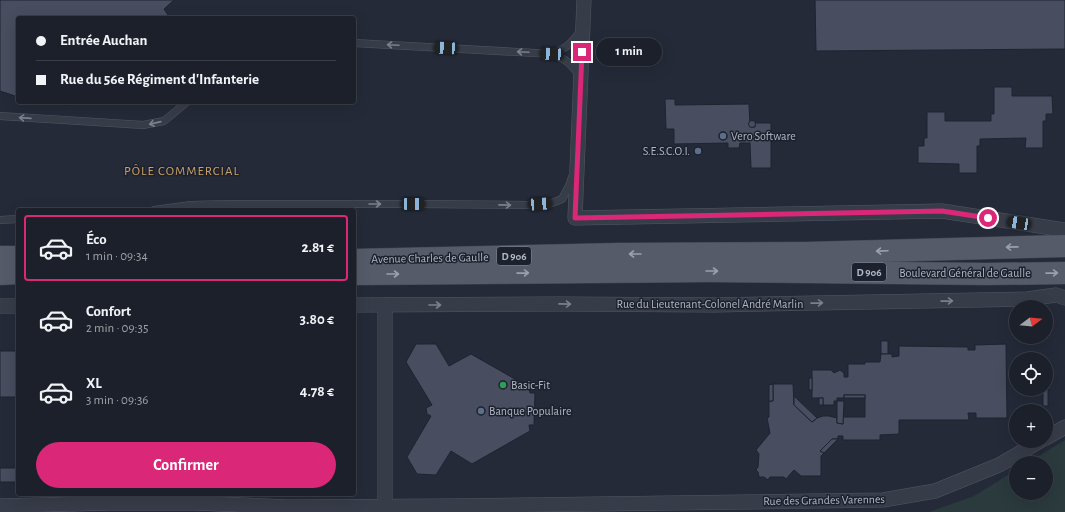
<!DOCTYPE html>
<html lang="fr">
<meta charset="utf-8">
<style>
body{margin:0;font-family:"Alegreya Sans",sans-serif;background:#242832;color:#f1f3f6;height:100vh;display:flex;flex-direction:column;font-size:15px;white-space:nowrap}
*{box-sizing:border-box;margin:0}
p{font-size:13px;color:#a0a3a8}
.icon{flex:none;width:22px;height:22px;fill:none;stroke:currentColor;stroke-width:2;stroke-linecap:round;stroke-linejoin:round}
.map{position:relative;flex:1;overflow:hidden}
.details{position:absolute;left:16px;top:208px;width:340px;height:288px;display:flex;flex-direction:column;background:#1b202a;border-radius:4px;box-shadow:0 4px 16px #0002,0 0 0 1px #393e47}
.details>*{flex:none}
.guide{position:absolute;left:16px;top:16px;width:340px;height:88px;border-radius:4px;box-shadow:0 4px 16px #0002,0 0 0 1px #393e47;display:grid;align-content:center;height:88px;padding:0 20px;background:#1b202a}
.needle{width:26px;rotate:74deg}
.fabs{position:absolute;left:1009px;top:300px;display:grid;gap:8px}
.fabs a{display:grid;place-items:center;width:44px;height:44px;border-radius:50%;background:#1b202a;box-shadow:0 4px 16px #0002,0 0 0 1px #393e47;font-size:20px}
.end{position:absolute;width:18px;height:18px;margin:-9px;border:5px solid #db2777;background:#fff;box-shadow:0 0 0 2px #fff}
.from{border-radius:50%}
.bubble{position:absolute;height:28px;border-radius:14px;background:#1b202a;box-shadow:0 4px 16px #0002,0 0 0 1px #393e47;font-size:13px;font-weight:700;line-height:28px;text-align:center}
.car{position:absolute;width:12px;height:24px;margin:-12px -6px;border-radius:5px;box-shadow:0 0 3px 1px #0007;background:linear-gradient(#222 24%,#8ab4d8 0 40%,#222 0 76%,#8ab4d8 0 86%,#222 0)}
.guide b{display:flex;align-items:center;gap:14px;height:38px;font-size:15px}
.guide b+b{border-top:1px solid #393e47}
.guide i{width:10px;height:10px;background:#f1f3f6}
ul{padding:7px 0 0;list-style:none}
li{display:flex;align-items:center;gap:12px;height:66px;margin:0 8px 6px;padding:0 12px;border:2px solid transparent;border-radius:4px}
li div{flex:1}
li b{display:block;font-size:15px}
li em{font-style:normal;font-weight:700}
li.active{border-color:#db2777}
li>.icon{width:36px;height:36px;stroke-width:1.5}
.action{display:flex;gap:8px;margin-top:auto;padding:8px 20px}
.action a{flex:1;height:46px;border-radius:24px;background:#db2777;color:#fff;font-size:16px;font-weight:700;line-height:46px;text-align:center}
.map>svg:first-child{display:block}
</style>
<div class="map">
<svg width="1065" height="512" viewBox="0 0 1065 512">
<rect width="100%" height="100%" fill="#242a38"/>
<path fill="#2a3a3d" d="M 1065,440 L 1065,512 L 929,512 L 974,496 L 1016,470 L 1016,493 L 1046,493 L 1046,463 L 1027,463 Z"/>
<g fill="#484d5f" stroke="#1e2330">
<path d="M 0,0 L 174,0 L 164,9 L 170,18 L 18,18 L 18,97 L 0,91 Z"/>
<path d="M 815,0 L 1065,0 L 1065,49 L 816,51 Z"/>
<path d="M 994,87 L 1012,87 L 1012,96 L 1052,96 L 1053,114 L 1046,114 L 1046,121 L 1043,121 L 1043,148 L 1025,148 L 1026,138 L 980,139 L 980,146 L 977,146 L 977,173 L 959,173 L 959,164 L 918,163 L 918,146 L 924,146 L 924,138 L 927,138 L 927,112 L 945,112 L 945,121 L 991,121 L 991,114 L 994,114 Z"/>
<path d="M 665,99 L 675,99 L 675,105 L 749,104 L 750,127 L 755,127 L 755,123 L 771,123 L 771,168 L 751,168 L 750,143 L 740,143 L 739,148 L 728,148 L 728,143 L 674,144 L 674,129 L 666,129 Z"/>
<path d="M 37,102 L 97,102 L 65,105 Z"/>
<circle cx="752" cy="124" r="3.5"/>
<rect x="881" y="341" width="7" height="13"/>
<path d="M 416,344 L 436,344 L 449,366 L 471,354 L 529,387 L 530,393 L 535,393 L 534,425 L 529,425 L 530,431 L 472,464 L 451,451 L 436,475 L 417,474 L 407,457 L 431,416 L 427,414 L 426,408 L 432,405 L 406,362 Z"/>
<path d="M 1006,344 L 1007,418 L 976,418 L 976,413 L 968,413 L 969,420 L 899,420 L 899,434 L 880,435 L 880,440 L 843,440 L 843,436 L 838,436 L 838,439 L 832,439 L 820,451 L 824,453 L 821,456 L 821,476 L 801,476 L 794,470 L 786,479 L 784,477 L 770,477 L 768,480 L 764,477 L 759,477 L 758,472 L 756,470 L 758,467 L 759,454 L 756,450 L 770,433 L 767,418 L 769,417 L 769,401 L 773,401 L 773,384 L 793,384 L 794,405 L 812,422 L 817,418 L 823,416 L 829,416 L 837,418 L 837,423 L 843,424 L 843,417 L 865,417 L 865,395 L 844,395 L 844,398 L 837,398 L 837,401 L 834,401 L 834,405 L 823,405 L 823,398 L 812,398 L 812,370 L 831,370 L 834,373 L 840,370 L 844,373 L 844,377 L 848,377 L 848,364 L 865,364 L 865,362 L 880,362 L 881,354 L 892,354 L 892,357 L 899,356 L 899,346 L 968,347 L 968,350 L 975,350 L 975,345 Z"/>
<rect x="0" y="351" width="18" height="46"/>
<rect x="809" y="378" width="3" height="12"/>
<path d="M 773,384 L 773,401 L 769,401 L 769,385 Z"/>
<path d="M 1046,387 L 1048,387 L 1048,406 L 1043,406 L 1043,389 L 1046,389 Z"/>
<rect x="844" y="395" width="21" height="3"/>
<path d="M 794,396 L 817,418 L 812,422 L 794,405 Z"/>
<rect x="819" y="398" width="4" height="7"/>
<path d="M 837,401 L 844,401 L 843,424 L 837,423 Z"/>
<path d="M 832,439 L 838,439 L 824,453 L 820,451 Z"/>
<rect x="0" y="468" width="18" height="14"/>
</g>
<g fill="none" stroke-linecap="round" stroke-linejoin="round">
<g stroke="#525764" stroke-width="8">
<g id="service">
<path d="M 354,43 L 553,54 C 567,60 570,63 579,75"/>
<path d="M 553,54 C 568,47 572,43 581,30"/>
<path d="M 0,116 L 143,125 L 164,121 L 187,102"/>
<path d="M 154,210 L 191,205 L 229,204 L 413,204 L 527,205 L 552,203 L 562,199 L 569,186 L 572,177"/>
<path d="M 0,220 L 18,219"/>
</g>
</g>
<g stroke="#525764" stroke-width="15">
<g id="minor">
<path d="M 584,0 L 575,218 L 942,211 L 1065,230"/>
<path d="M 354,305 L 558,304 L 714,305 L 1027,299 L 1056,295 L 1065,298"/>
<path d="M 385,305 L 385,506"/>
<path d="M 0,306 L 18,306"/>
<path d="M 1046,438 L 1065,427"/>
<path d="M 0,506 L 110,503 L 195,503 L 288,507 L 449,506 L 883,500 L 935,491 L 999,465 L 1040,441"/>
</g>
</g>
<g stroke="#404552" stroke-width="23">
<g id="primary">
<path d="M 0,257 L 18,257"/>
<path d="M 354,260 L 618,254 L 807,253 L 1065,246"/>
<path d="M 0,274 L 18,273"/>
<path d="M 357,274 L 709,271 L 987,274 L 1065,273"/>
</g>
</g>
<use href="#service" stroke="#373c49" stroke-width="7"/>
<use href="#minor" stroke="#373c49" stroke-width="14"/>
<use href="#primary" stroke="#555b69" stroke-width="22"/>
</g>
<defs><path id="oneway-shaft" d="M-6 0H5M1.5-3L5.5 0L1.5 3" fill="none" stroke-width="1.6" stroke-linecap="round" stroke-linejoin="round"/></defs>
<g stroke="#7b808d">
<use href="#oneway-shaft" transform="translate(393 45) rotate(-177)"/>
<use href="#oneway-shaft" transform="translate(523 52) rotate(-177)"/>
<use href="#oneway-shaft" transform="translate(25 118) rotate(-176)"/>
<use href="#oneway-shaft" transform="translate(155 123) rotate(167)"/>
<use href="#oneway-shaft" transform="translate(375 204)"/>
<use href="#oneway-shaft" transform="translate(505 205) rotate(1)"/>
<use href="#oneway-shaft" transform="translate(947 301) rotate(-1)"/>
<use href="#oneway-shaft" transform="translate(817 303) rotate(-1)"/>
<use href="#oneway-shaft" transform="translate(565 304) rotate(1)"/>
<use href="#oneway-shaft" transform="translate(435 305)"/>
</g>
<g stroke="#9ba0ae">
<use href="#oneway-shaft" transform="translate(1012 247) rotate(179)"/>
<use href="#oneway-shaft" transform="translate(882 251) rotate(178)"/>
<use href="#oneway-shaft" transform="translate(635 254) rotate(180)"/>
<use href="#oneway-shaft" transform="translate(712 271)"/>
<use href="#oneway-shaft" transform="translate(523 273) rotate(-1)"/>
<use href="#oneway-shaft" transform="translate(1052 273) rotate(-1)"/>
<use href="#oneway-shaft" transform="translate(393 274)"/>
</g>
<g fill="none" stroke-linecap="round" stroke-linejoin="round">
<path stroke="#db2777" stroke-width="5" d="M 582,52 L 575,218 L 942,211 L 988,218"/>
</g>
<g fill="#5c6f8a" stroke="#1c212d" stroke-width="1.5">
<circle cx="723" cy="136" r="4"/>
<circle cx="698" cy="151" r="4"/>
<circle cx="481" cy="411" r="4"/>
</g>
<circle fill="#2e9e5b" stroke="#1c212d" stroke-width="1.5" cx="503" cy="385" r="4"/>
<g text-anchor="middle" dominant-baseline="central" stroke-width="3" stroke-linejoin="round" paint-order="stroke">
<g fill="#1c212d" stroke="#858a97" stroke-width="1">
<rect x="497" y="247" width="34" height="18" rx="3"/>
<rect x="852" y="263" width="34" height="18" rx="3"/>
</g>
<g font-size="11" font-weight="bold" fill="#b2b7c5">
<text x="514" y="256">D 906</text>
<text x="869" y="272">D 906</text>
</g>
<g font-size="12" fill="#b2b7c5" stroke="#1c212d" text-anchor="start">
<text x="731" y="136">Vero Software</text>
<text x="690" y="151" text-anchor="end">S.E.S.C.O.I.</text>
<text x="511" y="385">Basic-Fit</text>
<text x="489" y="411">Banque Populaire</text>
</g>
<g font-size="12" fill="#b2b7c5" stroke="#1c212d">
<text transform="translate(430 258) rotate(-1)">Avenue Charles de Gaulle</text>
<text x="965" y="273">Boulevard Général de Gaulle</text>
<text x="710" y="304">Rue du Lieutenant-Colonel André Marlin</text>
<text transform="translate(824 500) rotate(-1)">Rue des Grandes Varennes</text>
</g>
<g font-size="13" letter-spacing="1" fill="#caa067" stroke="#1c212d">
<text x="182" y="171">PÔLE COMMERCIAL</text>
</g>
</g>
</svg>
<div class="fabs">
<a><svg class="needle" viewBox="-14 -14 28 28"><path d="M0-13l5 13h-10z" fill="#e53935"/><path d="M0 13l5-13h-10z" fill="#a0a3a8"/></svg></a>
<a><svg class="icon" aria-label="locate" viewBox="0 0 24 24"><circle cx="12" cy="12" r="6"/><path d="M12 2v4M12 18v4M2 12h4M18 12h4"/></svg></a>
<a>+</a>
<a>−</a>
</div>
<i class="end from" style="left:988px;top:218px"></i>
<i class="end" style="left:582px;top:52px"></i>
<div class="bubble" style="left:596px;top:38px;width:66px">1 min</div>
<i class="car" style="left:446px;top:48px;rotate:273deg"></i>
<i class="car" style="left:552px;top:54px;rotate:273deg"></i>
<i class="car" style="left:413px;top:204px;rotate:90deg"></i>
<i class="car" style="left:540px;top:204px;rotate:86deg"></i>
<i class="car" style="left:1019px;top:223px;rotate:279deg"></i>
<div class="guide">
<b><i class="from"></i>Entrée Auchan</b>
<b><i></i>Rue du 56e Régiment d'Infanterie</b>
</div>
<section class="details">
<ul>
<li class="active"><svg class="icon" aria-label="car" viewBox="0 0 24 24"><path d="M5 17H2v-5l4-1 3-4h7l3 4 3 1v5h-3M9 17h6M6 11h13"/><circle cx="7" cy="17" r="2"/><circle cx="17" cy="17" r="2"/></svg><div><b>Éco</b><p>1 min · 09:34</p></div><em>2.81 €</em></li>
<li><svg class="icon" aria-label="car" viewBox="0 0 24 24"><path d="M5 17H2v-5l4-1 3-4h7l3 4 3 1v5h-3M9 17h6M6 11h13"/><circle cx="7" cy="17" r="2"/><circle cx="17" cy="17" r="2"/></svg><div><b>Confort</b><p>2 min · 09:35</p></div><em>3.80 €</em></li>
<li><svg class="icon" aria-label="car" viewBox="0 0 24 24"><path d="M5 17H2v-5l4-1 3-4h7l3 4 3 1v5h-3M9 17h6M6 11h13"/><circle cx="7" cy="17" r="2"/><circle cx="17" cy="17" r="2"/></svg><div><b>XL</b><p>3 min · 09:36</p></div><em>4.78 €</em></li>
</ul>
<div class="action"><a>Confirmer</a></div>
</section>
</div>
